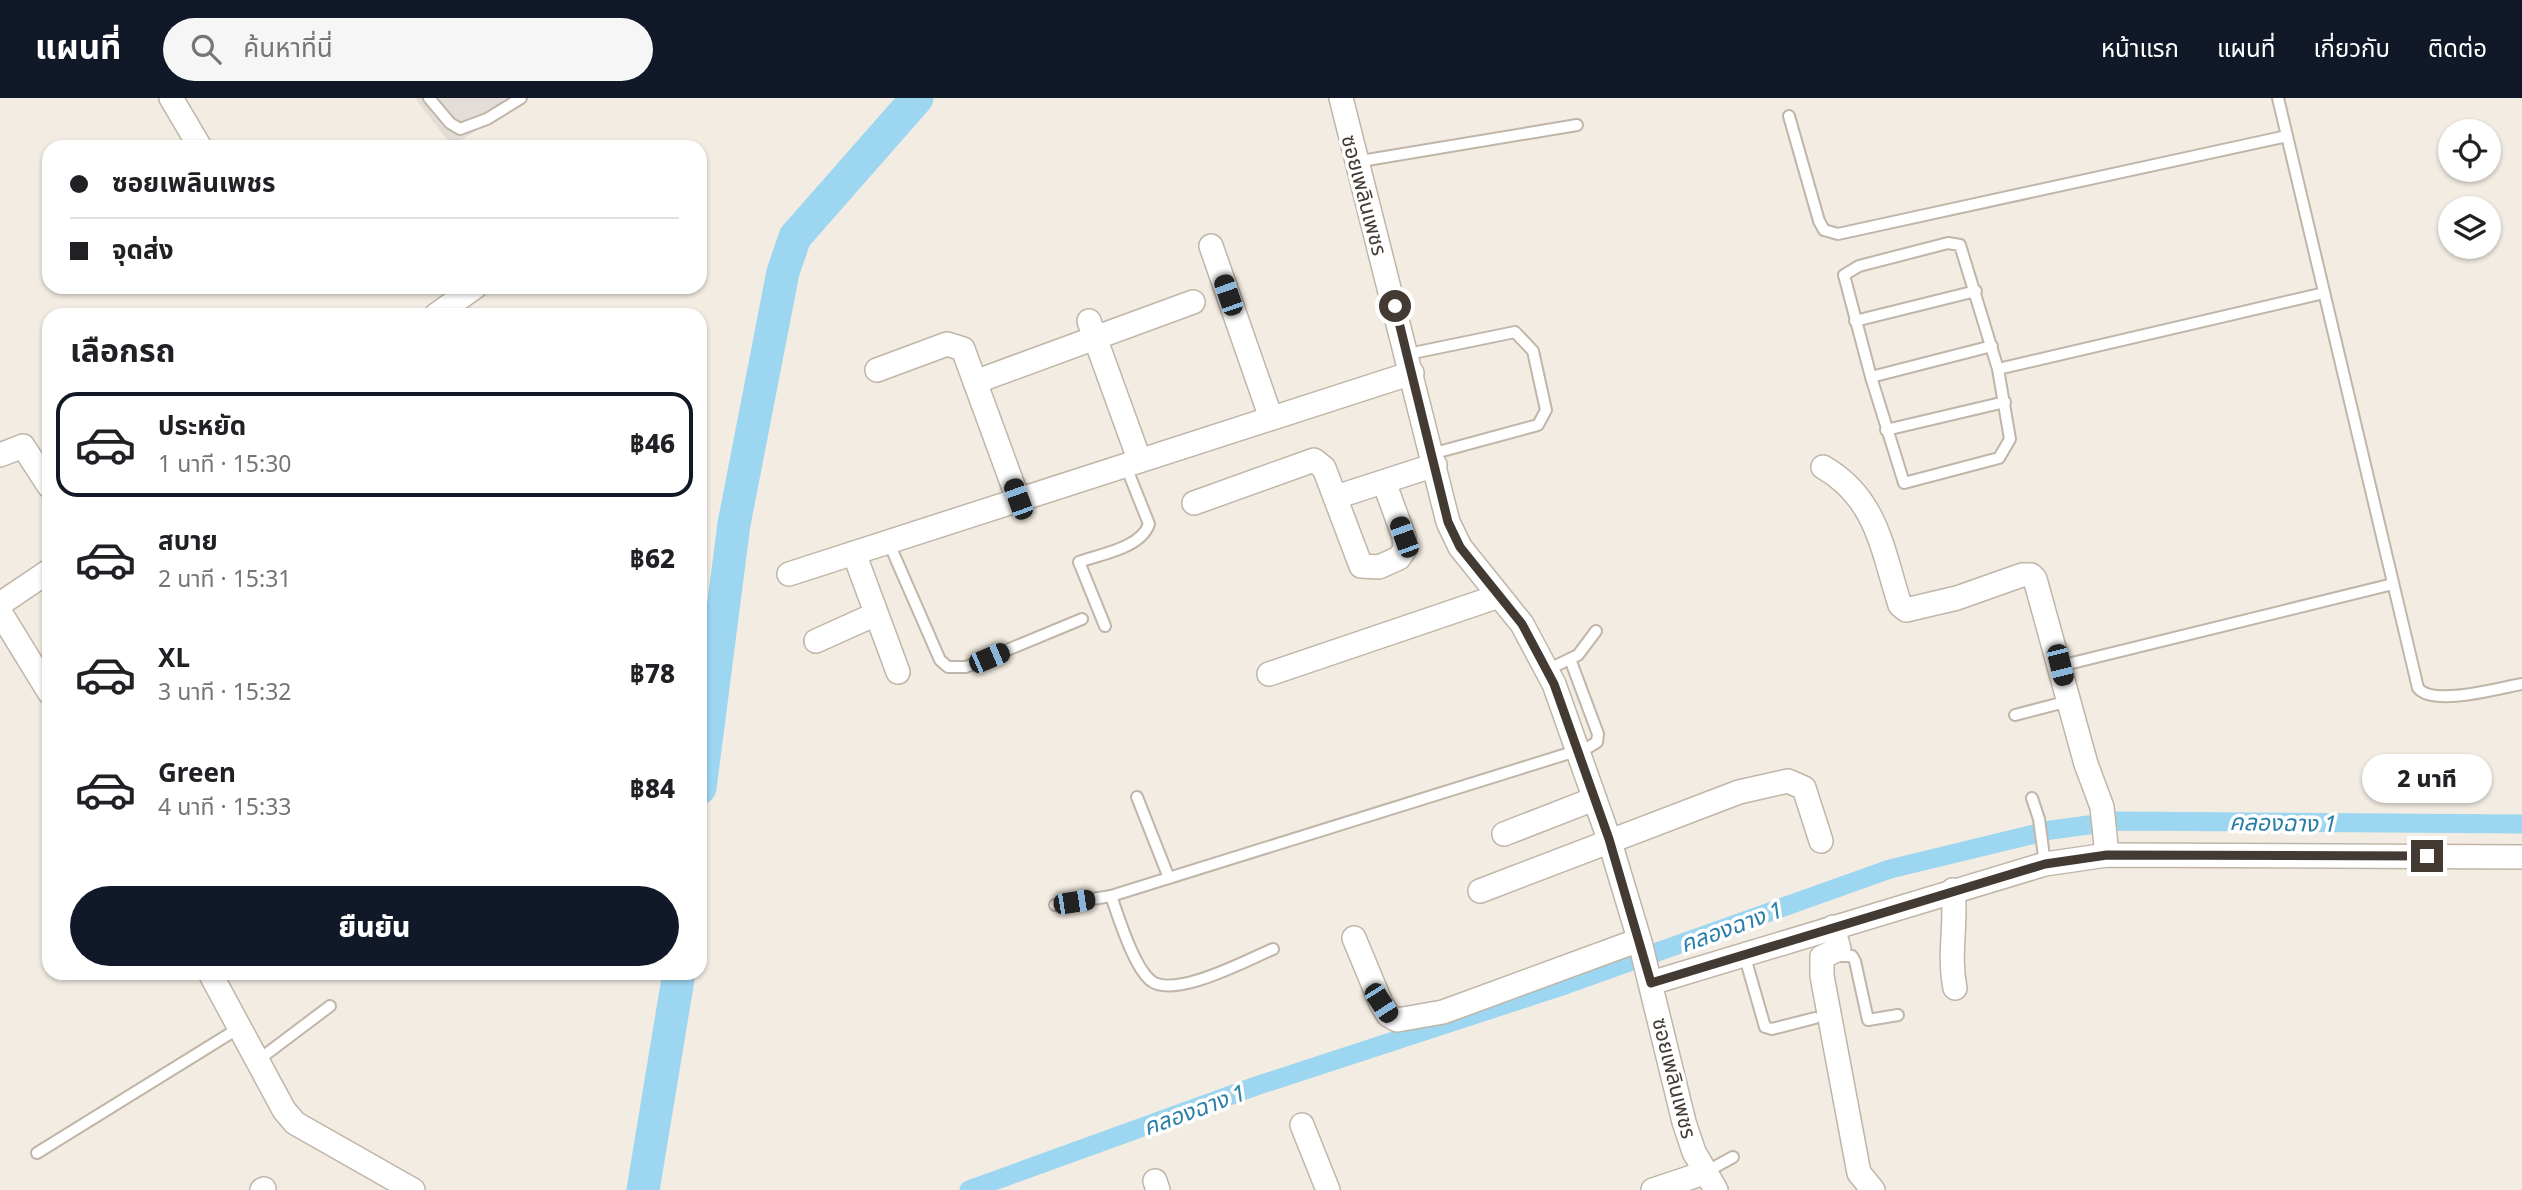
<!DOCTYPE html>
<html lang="th">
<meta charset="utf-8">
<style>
body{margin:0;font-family:"Noto Sans","Noto Sans Thai",sans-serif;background:#f6f6f6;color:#202124;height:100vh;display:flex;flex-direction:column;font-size:26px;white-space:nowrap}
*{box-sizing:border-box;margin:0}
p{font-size:23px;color:#757577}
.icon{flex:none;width:38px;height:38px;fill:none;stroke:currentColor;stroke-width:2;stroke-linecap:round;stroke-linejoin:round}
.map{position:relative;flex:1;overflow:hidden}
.sheet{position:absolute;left:42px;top:210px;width:665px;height:672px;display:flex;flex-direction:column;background:#fff;border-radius:21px;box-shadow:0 2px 5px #0004}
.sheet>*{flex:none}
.top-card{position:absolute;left:42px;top:42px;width:665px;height:154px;border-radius:21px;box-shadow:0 2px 5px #0004;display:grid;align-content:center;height:154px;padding:0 28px;background:#fff}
.controls{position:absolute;left:2438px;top:21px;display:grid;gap:14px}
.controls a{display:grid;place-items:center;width:63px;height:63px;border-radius:50%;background:#fff;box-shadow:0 2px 5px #0004;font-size:35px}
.end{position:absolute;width:32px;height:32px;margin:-16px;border:9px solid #433b33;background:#fff;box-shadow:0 0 0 4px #fff}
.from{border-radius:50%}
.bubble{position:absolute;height:49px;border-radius:24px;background:#fff;box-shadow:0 2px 5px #0004;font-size:23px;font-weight:800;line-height:49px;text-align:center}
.car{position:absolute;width:21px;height:42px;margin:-21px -10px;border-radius:9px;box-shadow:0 0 5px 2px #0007;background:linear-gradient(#222 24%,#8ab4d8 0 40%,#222 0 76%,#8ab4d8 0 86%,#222 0)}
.top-card b{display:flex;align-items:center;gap:24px;height:66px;font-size:26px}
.top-card b+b{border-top:2px solid #e0e0e0}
.top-card i{width:18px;height:18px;background:#202124}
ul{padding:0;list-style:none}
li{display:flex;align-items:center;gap:21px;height:105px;margin:0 14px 10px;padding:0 14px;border:4px solid transparent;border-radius:21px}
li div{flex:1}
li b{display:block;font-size:26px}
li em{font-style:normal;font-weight:800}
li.current{border-color:#111827}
li>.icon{width:63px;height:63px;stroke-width:1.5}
h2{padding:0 28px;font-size:32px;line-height:84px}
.button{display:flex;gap:14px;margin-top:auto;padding:14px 28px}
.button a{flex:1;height:80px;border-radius:42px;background:#111827;color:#fff;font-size:28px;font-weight:800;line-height:80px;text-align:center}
header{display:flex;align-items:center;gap:42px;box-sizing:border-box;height:98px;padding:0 35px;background:#111827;color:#fff}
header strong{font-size:33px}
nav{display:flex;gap:38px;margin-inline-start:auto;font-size:24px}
.search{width:490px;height:63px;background:#f6f6f6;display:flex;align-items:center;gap:18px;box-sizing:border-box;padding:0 24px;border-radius:38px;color:#757577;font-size:26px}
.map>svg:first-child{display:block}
</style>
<header>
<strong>แผนที่</strong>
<div class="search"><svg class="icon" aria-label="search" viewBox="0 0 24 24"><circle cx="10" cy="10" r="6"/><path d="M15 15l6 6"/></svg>ค้นหาที่นี่</div>
<nav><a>หน้าแรก</a><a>แผนที่</a><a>เกี่ยวกับ</a><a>ติดต่อ</a></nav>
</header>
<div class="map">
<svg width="2522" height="1092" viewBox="0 0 2522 1092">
<rect width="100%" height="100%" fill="#f2ece2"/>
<path fill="#e3ddd8" d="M 415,0 L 527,0 L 452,48 Z"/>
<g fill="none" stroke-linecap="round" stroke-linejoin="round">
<path stroke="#9cd6f1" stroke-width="19" d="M 969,1092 L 1256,988 L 1559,889 L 1890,771 L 2051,732 L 2118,723 L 2522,726"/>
<g stroke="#9cd6f1" stroke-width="33">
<path d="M 700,690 L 734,426 L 783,174 L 795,139 L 917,0"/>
<path d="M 643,1092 L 679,875"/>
</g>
<g stroke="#c0b5a8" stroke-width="14">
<g id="lane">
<path d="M 429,0 L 450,25 L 460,31 L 487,21 L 521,0"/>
<path d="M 2278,0 L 2418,590 C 2433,609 2499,590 2522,586"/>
<path d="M 1789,18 L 1819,123 L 1824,132 L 1838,136 L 2287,38"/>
<path d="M 1355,64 L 1577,27"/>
<path d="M 1855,223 L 1976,193"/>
<path d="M 1408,256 L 1515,234 L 1533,253 L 1546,312 L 1538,327 L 1431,356"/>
<path d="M 1998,271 L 2010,341 L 1999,360 L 1904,385 L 1871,279 L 1844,177 L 1859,168 L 1948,145 L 1960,147 L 1998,271 L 2324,195"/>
<path d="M 1871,279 L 1992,248"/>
<path d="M 1886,332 L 2005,304"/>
<path d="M 888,443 L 940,562 L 948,569 L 966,569 L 1082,521"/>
<path d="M 1105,528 L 1079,464 C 1101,456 1141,450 1149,426 L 1125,366"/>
<path d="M 2072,565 L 2393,486"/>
<path d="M 1547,572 L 1578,557 L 1596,533"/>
<path d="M 2015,617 L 2069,603"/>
<path d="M 1137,699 L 1169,780"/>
<path d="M 2032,700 L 2039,721 L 2045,766"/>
<path d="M 1111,798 C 1119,820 1133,867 1150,882 C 1173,902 1247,862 1273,851"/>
<path d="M 1055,807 L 1111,798 L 1589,649 L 1597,644 L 1598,636 L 1570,561"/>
<path d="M 1839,851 L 1843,858 L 1852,858 L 1855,863 L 1868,922 L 1898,917"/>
<path d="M 1744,856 L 1765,929 L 1772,931 L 1815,920"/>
<path d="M 257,963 L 330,908"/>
<path d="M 37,1055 L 239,930"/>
<path d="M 1704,1075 L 1733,1059"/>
</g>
</g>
<g stroke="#c0b5a8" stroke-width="26">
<g id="street">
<path d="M 171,0 L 200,49"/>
<path d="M 1341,0 L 1448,424 L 1460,449 L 1522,526 L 1554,586 L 1609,741 L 1640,844 L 1684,1024 L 1694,1054 L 1716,1092"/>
<path d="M 1211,148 L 1271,320"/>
<path d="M 436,217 L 475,189"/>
<path d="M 1089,223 L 1139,361"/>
<path d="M 877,272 L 947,246 L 963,251 L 1018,401"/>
<path d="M 975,284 L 1193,204"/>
<path d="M 0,357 L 23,348 L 49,388"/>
<path d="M 1823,369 C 1877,400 1882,451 1900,507 L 1906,512 L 1957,500 L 2022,477 L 2031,477 L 2035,481 L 2086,666 L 2102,709 L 2107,757"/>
<path d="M 1336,399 L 1435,367"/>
<path d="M 1194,405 L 1314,362 L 1324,370 L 1361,468 L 1379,469 L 1399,460 L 1405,451 L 1404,439 L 1384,384"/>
<path d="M 854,455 L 898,574"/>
<path d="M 789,476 L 1412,275"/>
<path d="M 0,506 L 49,473"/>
<path d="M 0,514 L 49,594"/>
<path d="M 816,543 L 876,516"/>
<path d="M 1269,576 L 1499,498"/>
<path d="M 1504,736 L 1594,701"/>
<path d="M 1953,792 C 1957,825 1948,856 1955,890"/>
<path d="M 1480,793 L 1739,694 L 1788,683 L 1804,690 L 1821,743"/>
<path d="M 1833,829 L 1839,851 L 1822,859 L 1822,878 L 1859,1075 L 1873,1092"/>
<path d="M 1354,840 L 1381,905 L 1388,917 L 1397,922 L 1443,914 L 1639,842"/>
<path d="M 210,875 L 284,1012 L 295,1025 L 413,1092"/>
<path d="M 1651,885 L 2045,766 L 2107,757 L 2522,759"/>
<path d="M 1302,1027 L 1328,1092"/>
<path d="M 1155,1083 L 1158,1092"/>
<path d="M 262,1092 L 264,1091"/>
<path d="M 1653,1092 L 1704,1075"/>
</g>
</g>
<use href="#lane" stroke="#fff" stroke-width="10"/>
<use href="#street" stroke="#fff" stroke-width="23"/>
</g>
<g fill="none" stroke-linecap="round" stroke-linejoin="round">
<path stroke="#433b33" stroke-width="9" d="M 1395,208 L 1448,424 L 1460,449 L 1522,526 L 1554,586 L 1609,741 L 1651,885 L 2045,766 L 2107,757 L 2427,758"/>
</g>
<g text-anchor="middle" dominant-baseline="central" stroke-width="7" stroke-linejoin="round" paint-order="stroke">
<g font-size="21" fill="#433b33" stroke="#fff">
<text transform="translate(1365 97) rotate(75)">ซอยเพลินเพชร</text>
<text transform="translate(1675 980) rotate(76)">ซอยเพลินเพชร</text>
</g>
<g font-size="23" font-style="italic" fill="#2a7ea8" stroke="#fff">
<text transform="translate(2283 724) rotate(1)">คลองฉาง 1</text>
<text transform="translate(1731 828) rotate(-20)">คลองฉาง 1</text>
<text transform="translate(1194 1011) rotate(-20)">คลองฉาง 1</text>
</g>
</g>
</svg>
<div class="controls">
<a><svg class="icon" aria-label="locate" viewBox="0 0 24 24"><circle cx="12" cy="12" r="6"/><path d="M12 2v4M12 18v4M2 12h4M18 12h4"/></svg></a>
<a><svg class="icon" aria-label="layers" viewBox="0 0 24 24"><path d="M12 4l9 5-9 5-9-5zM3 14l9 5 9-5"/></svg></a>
</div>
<i class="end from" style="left:1395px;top:208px"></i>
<i class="end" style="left:2427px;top:758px"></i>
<div class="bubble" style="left:2362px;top:656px;width:130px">2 นาที</div>
<i class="car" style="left:1228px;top:197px;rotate:341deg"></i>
<i class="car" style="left:1018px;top:401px;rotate:340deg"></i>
<i class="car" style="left:1404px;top:439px;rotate:340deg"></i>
<i class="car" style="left:989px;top:560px;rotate:67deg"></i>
<i class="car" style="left:2060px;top:567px;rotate:166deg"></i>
<i class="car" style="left:1074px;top:804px;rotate:81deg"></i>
<i class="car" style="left:1381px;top:905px;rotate:147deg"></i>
<div class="top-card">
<b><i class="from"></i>ซอยเพลินเพชร</b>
<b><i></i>จุดส่ง</b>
</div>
<section class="sheet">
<h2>เลือกรถ</h2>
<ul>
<li class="current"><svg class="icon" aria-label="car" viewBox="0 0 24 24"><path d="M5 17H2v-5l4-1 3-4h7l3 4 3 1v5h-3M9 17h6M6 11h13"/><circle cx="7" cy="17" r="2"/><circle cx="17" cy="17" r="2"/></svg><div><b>ประหยัด</b><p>1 นาที · 15:30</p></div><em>฿46</em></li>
<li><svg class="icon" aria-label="car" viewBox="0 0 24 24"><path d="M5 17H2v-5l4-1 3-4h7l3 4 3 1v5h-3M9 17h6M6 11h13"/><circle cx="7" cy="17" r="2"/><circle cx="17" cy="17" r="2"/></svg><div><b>สบาย</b><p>2 นาที · 15:31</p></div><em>฿62</em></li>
<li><svg class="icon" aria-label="car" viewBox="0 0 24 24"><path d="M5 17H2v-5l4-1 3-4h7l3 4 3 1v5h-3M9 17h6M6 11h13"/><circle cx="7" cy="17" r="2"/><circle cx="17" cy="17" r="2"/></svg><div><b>XL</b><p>3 นาที · 15:32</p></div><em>฿78</em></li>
<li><svg class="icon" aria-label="car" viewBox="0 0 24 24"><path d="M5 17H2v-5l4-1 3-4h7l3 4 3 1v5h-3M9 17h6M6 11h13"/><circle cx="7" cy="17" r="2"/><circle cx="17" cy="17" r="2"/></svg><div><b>Green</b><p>4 นาที · 15:33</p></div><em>฿84</em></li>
</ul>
<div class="button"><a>ยืนยัน</a></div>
</section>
</div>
